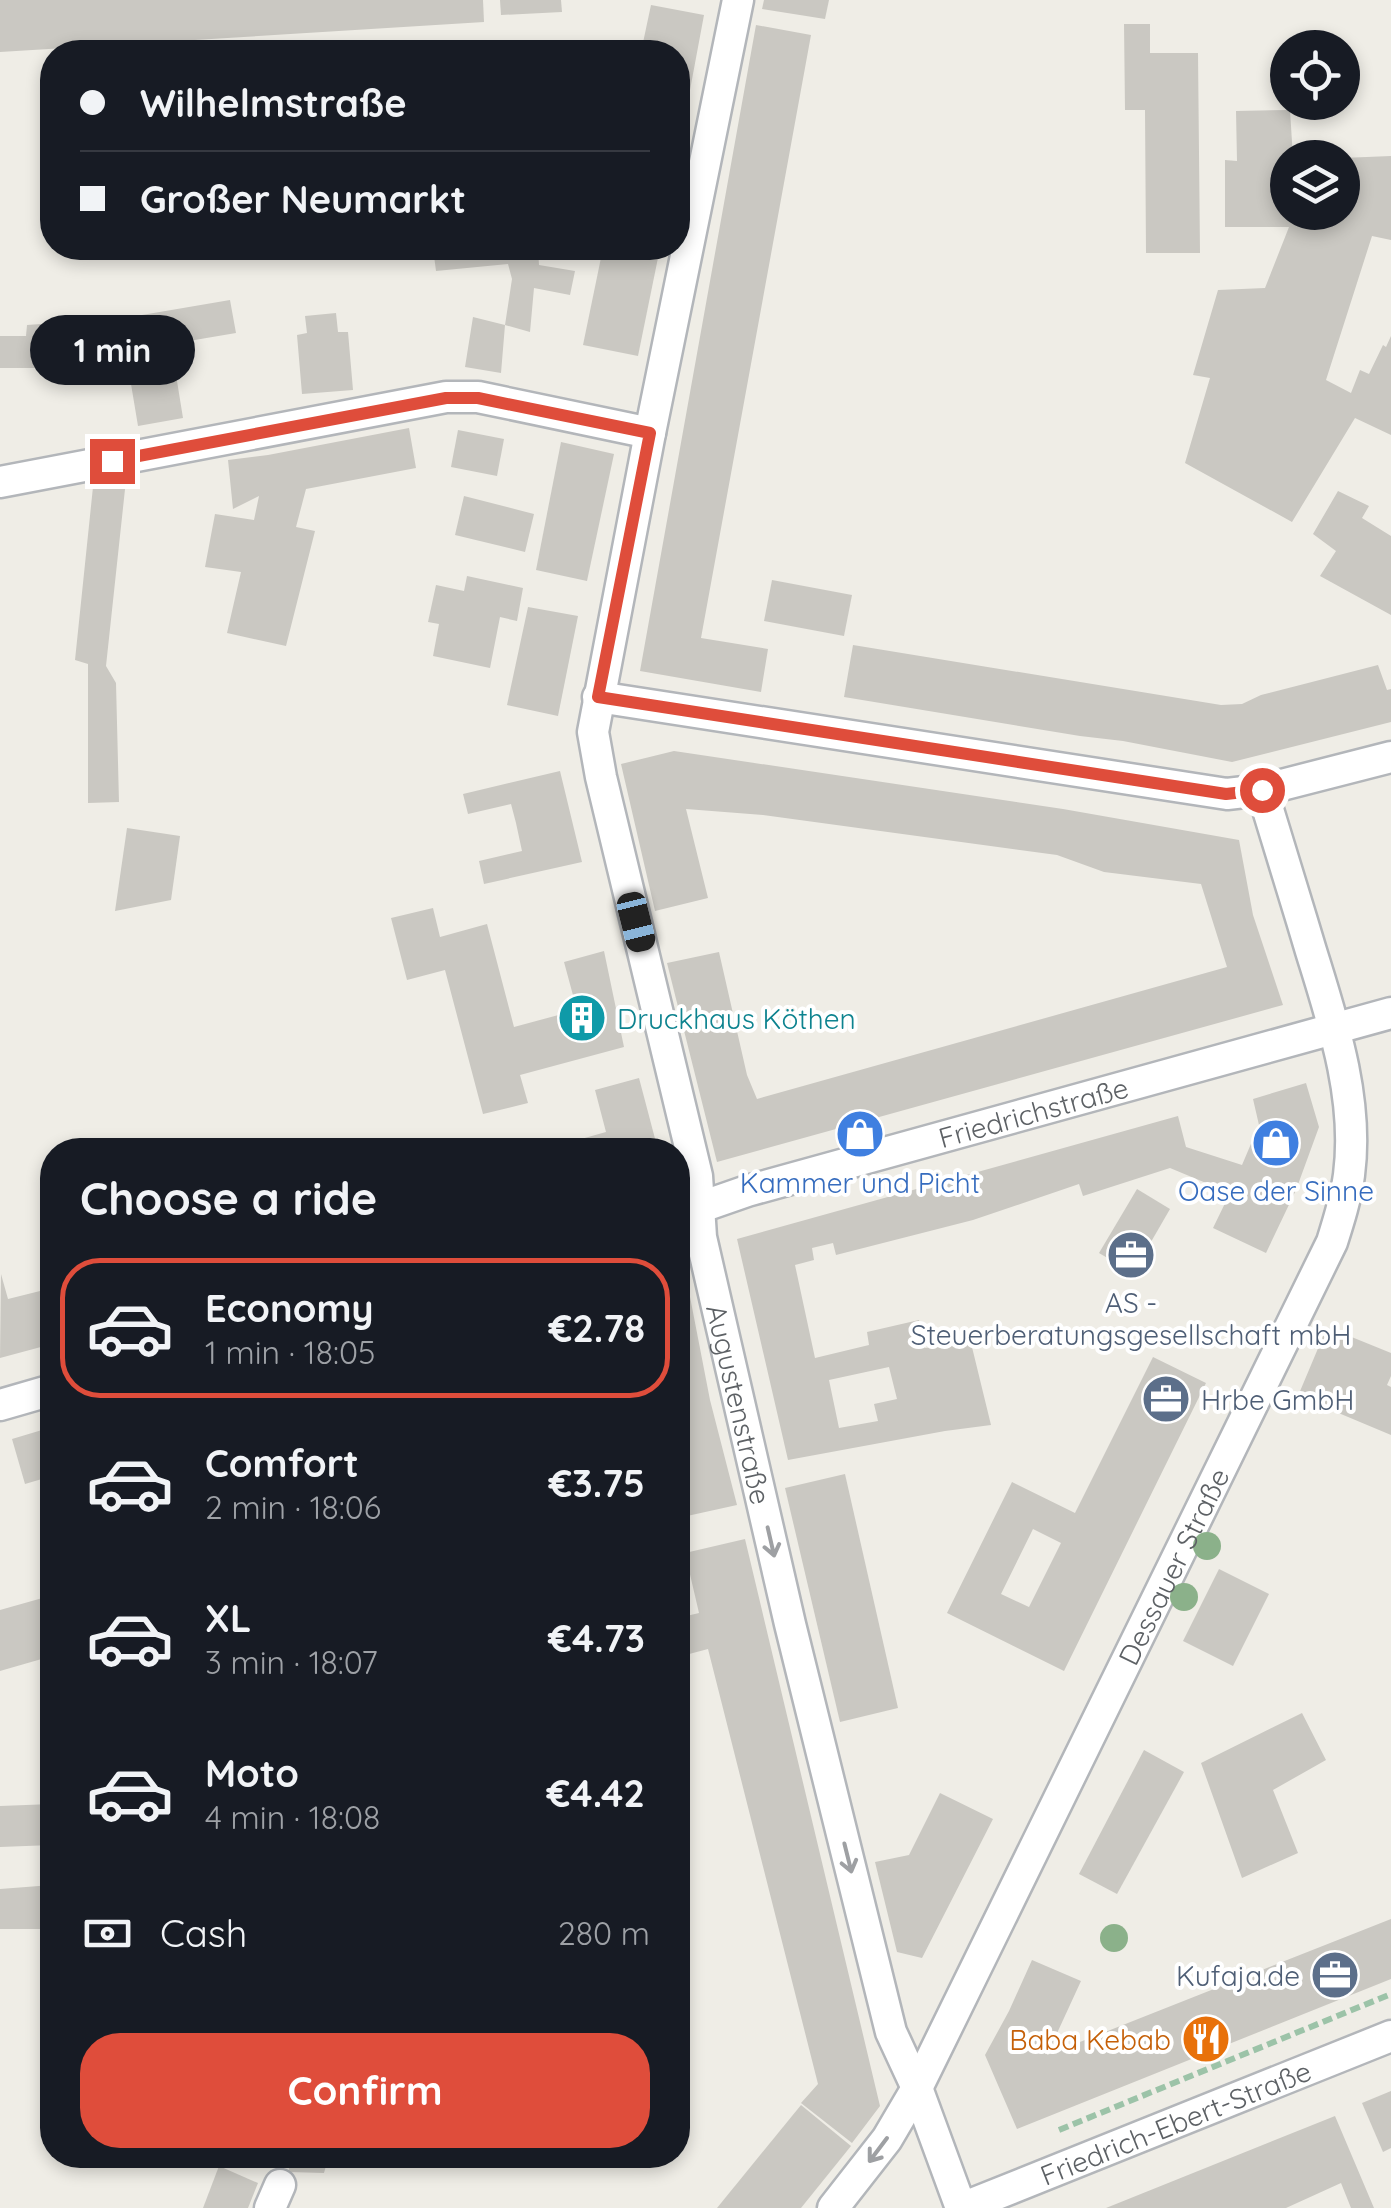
<!DOCTYPE html>
<meta charset="utf-8">
<style>
body{margin:0;font-family:Quicksand,sans-serif;background:#20242c;color:#f1f3f6;height:100vh;display:flex;flex-direction:column;font-size:38px;white-space:nowrap}
*{box-sizing:border-box;margin:0}
p{font-size:32px;color:#9ea1a6}
.icon{flex:none;width:55px;height:55px;fill:none;stroke:currentColor;stroke-width:2;stroke-linecap:round;stroke-linejoin:round}
.map{position:relative;flex:1;overflow:hidden}
.side{position:absolute;left:40px;top:1138px;width:650px;height:1030px;display:flex;flex-direction:column;background:#171b24;border-radius:40px;box-shadow:0 5px 15px #0003}
.side>*{flex:none}
.banner{position:absolute;left:40px;top:40px;width:650px;height:220px;border-radius:40px;box-shadow:0 5px 15px #0003;display:grid;align-content:center;height:220px;padding:0 40px;background:#171b24}
.controls{position:absolute;left:1270px;top:30px;display:grid;gap:20px}
.controls a{display:grid;place-items:center;width:90px;height:90px;border-radius:50%;background:#171b24;box-shadow:0 5px 15px #0003;font-size:50px}
.end{position:absolute;width:45px;height:45px;margin:-22px;border:12px solid #df4d3b;background:#fff;box-shadow:0 0 0 5px #fff}
.from{border-radius:50%}
.bubble{position:absolute;height:70px;border-radius:35px;background:#171b24;box-shadow:0 5px 15px #0003;font-size:32px;font-weight:700;line-height:70px;text-align:center}
.car{position:absolute;width:30px;height:60px;margin:-30px -15px;border-radius:12px;box-shadow:0 0 8px 2px #0007;background:linear-gradient(#222 24%,#8ab4d8 0 40%,#222 0 76%,#8ab4d8 0 86%,#222 0)}
.banner b{display:flex;align-items:center;gap:35px;height:95px;font-size:38px}
.banner b+b{border-top:2px solid #363941}
.banner i{width:25px;height:25px;background:#f1f3f6}
ul{padding:0;list-style:none}
li{display:flex;align-items:center;gap:30px;height:140px;margin:0 20px 15px;padding:0 20px;border:5px solid transparent;border-radius:40px}
li div{flex:1}
li b{display:block;font-size:38px}
li em{font-style:normal;font-weight:700}
li.active{border-color:#df4d3b}
li>.icon{width:90px;height:90px;stroke-width:1.5}
h2{padding:0 40px;font-size:45px;line-height:120px}
.pay{display:flex;align-items:center;gap:25px;height:110px;padding:0 40px;font-size:38px}
.pay p{margin-inline-start:auto}
.cta{display:flex;gap:20px;margin-top:auto;padding:20px 40px}
.cta a{flex:1;height:115px;border-radius:40px;background:#df4d3b;color:#fff;font-size:40px;font-weight:700;line-height:115px;text-align:center}
.map>svg:first-child{display:block}
</style>
<div class="map">
<svg width="1391" height="2208" viewBox="0 0 1391 2208">
<rect width="100%" height="100%" fill="#efede6"/>
<g fill="#cac8c2" fill-rule="evenodd">
<path d="M 0,0 L 483,0 L 484,22 L 0,52 Z"/>
<path d="M 500,0 L 561,0 L 562,12 L 501,15 Z"/>
<path d="M 764,0 L 829,0 L 825,19 L 762,9 Z"/>
<path d="M 651,5 L 704,15 L 679,149 L 678,149 L 678,52 L 641,52 Z"/>
<path d="M 1124,24 L 1150,24 L 1150,53 L 1198,53 L 1200,253 L 1146,253 L 1145,110 L 1125,110 Z"/>
<path d="M 756,25 L 811,35 L 701,638 L 768,649 L 761,692 L 640,671 Z"/>
<path d="M 1290,110 L 1293,158 L 1288,158 L 1288,212 L 1342,212 L 1342,158 L 1391,156 L 1391,240 L 1372,236 L 1326,380 L 1351,393 L 1360,370 L 1369,374 L 1383,345 L 1386,347 L 1391,336 L 1391,435 L 1355,418 L 1292,522 L 1185,463 L 1210,378 L 1193,375 L 1218,290 L 1265,288 L 1289,227 L 1225,227 L 1225,160 L 1237,161 L 1236,111 Z"/>
<path d="M 433,248 L 538,248 L 539,265 L 575,271 L 570,295 L 534,288 L 530,332 L 505,325 L 501,373 L 465,367 L 473,317 L 505,325 L 512,279 L 508,264 L 436,271 Z"/>
<path d="M 603,248 L 660,248 L 638,356 L 583,345 Z"/>
<path d="M 230,300 L 236,333 L 171,344 L 183,418 L 138,426 L 126,354 L 101,358 L 95,323 Z"/>
<path d="M 336,313 L 338,332 L 348,332 L 353,390 L 302,394 L 297,335 L 307,333 L 305,316 Z"/>
<path d="M 55,323 L 55,368 L 0,368 L 0,336 L 26,336 L 27,325 Z"/>
<path d="M 409,428 L 416,468 L 306,489 L 296,527 L 315,531 L 286,646 L 227,633 L 241,572 L 205,567 L 215,514 L 254,520 L 259,496 L 233,509 L 228,460 L 268,455 Z"/>
<path d="M 458,430 L 504,439 L 497,476 L 451,467 Z"/>
<path d="M 561,442 L 614,454 L 587,581 L 536,570 Z"/>
<path d="M 126,480 L 106,666 L 116,683 L 119,802 L 88,803 L 88,664 L 75,660 L 93,487 Z"/>
<path d="M 1338,491 L 1369,506 L 1362,518 L 1391,536 L 1391,615 L 1320,576 L 1336,551 L 1313,534 Z"/>
<path d="M 464,496 L 534,514 L 525,552 L 455,535 Z"/>
<path d="M 467,576 L 523,588 L 517,621 L 500,617 L 490,668 L 433,656 L 439,624 L 428,622 L 436,585 L 464,591 Z"/>
<path d="M 772,580 L 852,595 L 844,636 L 764,621 Z"/>
<path d="M 528,607 L 578,616 L 558,716 L 507,705 Z"/>
<path d="M 853,645 L 1221,705 L 1242,704 L 1261,695 L 1378,665 L 1387,690 L 1391,689 L 1391,722 L 1232,762 L 1123,741 L 1080,736 L 844,697 Z"/>
<path d="M 674,751 L 1063,809 L 1239,840 L 1253,915 L 1283,1005 L 717,1162 L 667,963 L 719,952 L 747,1075 L 757,1099 L 1227,967 L 1201,884 L 1104,872 L 1057,855 L 763,815 L 686,809 L 708,898 L 655,911 L 621,764 Z"/>
<path d="M 560,771 L 582,862 L 484,884 L 479,861 L 522,851 L 516,823 L 511,804 L 468,814 L 463,794 Z"/>
<path d="M 127,828 L 180,836 L 171,900 L 115,911 Z"/>
<path d="M 433,908 L 440,937 L 487,924 L 514,1027 L 577,1010 L 564,962 L 604,951 L 624,1047 L 520,1075 L 528,1103 L 483,1114 L 445,970 L 407,980 L 391,918 Z"/>
<path d="M 639,1078 L 658,1150 L 542,1150 L 606,1132 L 595,1090 Z"/>
<path d="M 1306,1083 L 1319,1127 L 1296,1190 L 1266,1253 L 1213,1228 L 1230,1193 L 1170,1168 L 1083,1196 L 1079,1184 L 973,1220 L 836,1255 L 833,1243 L 812,1248 L 814,1260 L 795,1265 L 815,1358 L 869,1345 L 867,1332 L 919,1320 L 925,1348 L 971,1343 L 991,1425 L 945,1431 L 788,1460 L 737,1239 L 1178,1116 L 1186,1147 L 1242,1165 L 1259,1125 L 1253,1099 ZM 889,1367 L 897,1399 L 874,1404 L 878,1421 L 839,1428 L 829,1380 Z"/>
<path d="M 1137,1189 L 1170,1209 L 1133,1273 L 1099,1253 Z"/>
<path d="M 678,1260 L 685,1271 L 710,1400 L 737,1505 L 678,1518 Z"/>
<path d="M 1,1274 L 8,1299 L 52,1288 L 52,1344 L 0,1358 Z"/>
<path d="M 1327,1327 L 1391,1353 L 1391,1376 L 1387,1385 L 1391,1387 L 1391,1435 L 1298,1396 Z"/>
<path d="M 1153,1357 L 1206,1383 L 1064,1671 L 947,1613 L 1012,1482 L 1075,1513 ZM 1033,1529 L 1061,1543 L 1029,1607 L 1001,1594 Z"/>
<path d="M 52,1427 L 52,1476 L 25,1484 L 12,1439 Z"/>
<path d="M 845,1474 L 898,1708 L 840,1722 L 785,1488 Z"/>
<path d="M 745,1539 L 880,2106 L 852,2143 L 801,2103 L 818,2084 L 708,1649 L 678,1657 L 678,1618 L 699,1613 L 685,1553 Z"/>
<path d="M 1219,1569 L 1269,1594 L 1233,1666 L 1183,1641 Z"/>
<path d="M 46,1597 L 52,1620 L 52,1656 L 0,1671 L 0,1610 Z"/>
<path d="M 1302,1713 L 1326,1760 L 1273,1790 L 1298,1853 L 1242,1878 L 1201,1763 Z"/>
<path d="M 1144,1750 L 1184,1772 L 1117,1894 L 1079,1874 Z"/>
<path d="M 940,1793 L 993,1819 L 922,1958 L 897,1952 L 875,1862 L 909,1855 Z"/>
<path d="M 52,1804 L 52,1845 L 0,1847 L 0,1806 Z"/>
<path d="M 52,1885 L 52,1929 L 0,1929 L 0,1889 Z"/>
<path d="M 1391,1919 L 1391,1979 L 1017,2129 L 985,2055 L 1009,2011 L 1032,1960 L 1081,1981 L 1047,2055 Z"/>
<path d="M 1391,2091 L 1391,2148 L 1383,2152 L 1362,2103 Z"/>
<path d="M 801,2105 L 851,2146 L 801,2208 L 717,2208 Z"/>
<path d="M 1335,2116 L 1374,2208 L 1351,2208 L 1341,2183 L 1286,2208 L 1106,2208 Z"/>
<path d="M 293,2155 L 329,2155 L 324,2173 L 288,2172 Z"/>
<path d="M 219,2166 L 258,2183 L 248,2208 L 203,2208 Z"/>
</g>
<g fill="none" stroke-linecap="round" stroke-linejoin="round">
<g stroke="#b3b6ba" stroke-width="35">
<g id="minor">
<path id="s1" d="M 738,0 L 650,433 L 593,732 L 601,777 L 697,1176 L 701,1237 L 790,1624 L 891,2032 L 917,2088 L 961,2208"/>
<path d="M 0,482 L 446,397 L 478,397 L 650,433"/>
<path d="M 598,697 L 1227,794 L 1262,790"/>
<path id="s2" d="M 678,1215 L 747,1191 L 1391,1013"/>
<path d="M 0,1405 L 52,1390"/>
<path d="M 270,2208 L 280,2185"/>
<path id="s3" d="M 833,2208 L 887,2139 L 917,2088 L 1332,1242 C 1339,1220 1346,1198 1349,1175 C 1359,1099 1333,1022 1311,951 C 1295,897 1278,843 1262,790 L 1391,757"/>
<path id="s4" d="M 962,2208 L 1391,2036"/>
</g>
</g>
<path stroke="#9cc3a8" stroke-width="6" stroke-dasharray="10 5" stroke-linecap="butt" d="M 1059,2130 L 1391,1994"/>
<use href="#minor" stroke="#fff" stroke-width="30"/>
</g>
<g fill="#8bb18a">
<circle cx="1207" cy="1546" r="14"/>
<circle cx="1184" cy="1597" r="14"/>
<circle cx="1114" cy="1938" r="14"/>
</g>
<defs><path id="oneway-shaft" d="M-6 0H5M1.5-3L5.5 0L1.5 3" fill="none" stroke-width="1.6" stroke-linecap="round" stroke-linejoin="round" transform="scale(2.5)"/></defs>
<g stroke="#9ea0a3">
<use href="#oneway-shaft" transform="translate(771 1542) rotate(77)"/>
<use href="#oneway-shaft" transform="translate(848 1858) rotate(76)"/>
<use href="#oneway-shaft" transform="translate(878 2150) rotate(127)"/>
</g>
<g fill="none" stroke-linecap="round" stroke-linejoin="round">
<path stroke="#df4d3b" stroke-width="12" d="M 112,461 L 446,398 L 478,398 L 650,433 L 598,697 L 1226,794 L 1262,790"/>
</g>
<defs>
<g id="building-disc" transform="scale(2.5)"><circle r="9.5" fill="#0f9aa8" stroke="#fff"/><path d="M-4-6H4V6H1V3H-1V6H-4ZM-2.5-4.3h1.7v1.8h-1.7ZM.8-4.3h1.7v1.8H.8ZM-2.5-1h1.7V.8h-1.7ZM.8-1h1.7V.8H.8Z" fill="#fff"/></g>
<g id="shop-disc" transform="scale(2.5)"><circle r="9.5" fill="#3f7fe0" stroke="#fff"/><path d="M-5-2.5h2.3a2.7 3.5 0 0 1 5.4 0H5L5.5 6h-11ZM-1.5-2.5h3a1.5 2.3 0 0 0-3 0Z" fill="#fff"/></g>
<g id="office-disc" transform="scale(2.5)"><circle r="9.5" fill="#5c6f8a" stroke="#fff"/><path d="M-6-3h4V-5.5h4V-3h4V5H-6ZM-1-4.5V-3h2v-1.5ZM-6 0V1H6V0Z" fill="#fff"/></g>
<g id="restaurant-disc" transform="scale(2.5)"><circle r="9.5" fill="#e8710a" stroke="#fff"/><path d="M-5-6h1v4h1v-4h1v4h1v-4h1v5L-1.5 .5V6h-2V.5L-5-1ZM5-6V6H3V1.5H1.5Q1.5-4 5-6Z" fill="#fff"/></g>
</defs>
<g fill-rule="evenodd">
<use href="#building-disc" x="582" y="1018"/>
<use href="#shop-disc" x="860" y="1134"/>
<use href="#shop-disc" x="1276" y="1143"/>
<use href="#office-disc" x="1131" y="1255"/>
<use href="#office-disc" x="1166" y="1399"/>
<use href="#office-disc" x="1335" y="1975"/>
<use href="#restaurant-disc" x="1206" y="2039"/>
</g>
<g text-anchor="middle" dominant-baseline="central" stroke-width="8" stroke-linejoin="round" paint-order="stroke">
<g font-size="28" fill="#0d838f" stroke="#fff" text-anchor="start">
<text x="617" y="1018">Druckhaus Köthen</text>
</g>
<g font-size="28" fill="#5d6165" stroke="#fff">
<text stroke="none"><textPath href="#s2" startOffset="370">Friedrichstraße</textPath></text>
<text stroke="none"><textPath href="#s1" startOffset="1435">Augustenstraße</textPath></text>
<text stroke="none"><textPath href="#s3" startOffset="728">Dessauer Straße</textPath></text>
<text stroke="none"><textPath href="#s4" startOffset="230">Friedrich-Ebert-Straße</textPath></text>
</g>
<g font-size="28" fill="#366cbe" stroke="#fff">
<text x="860" y="1182">Kammer und Picht</text>
<text x="1276" y="1190">Oase der Sinne</text>
</g>
<g font-size="28" fill="#4e5e75" stroke="#fff">
<text x="1131" y="1302">AS -<tspan x="1131" dy="32">Steuerberatungsgesellschaft mbH</tspan></text>
<text x="1201" y="1399" text-anchor="start">Hrbe GmbH</text>
<text x="1300" y="1975" text-anchor="end">Kufaja.de</text>
</g>
<g font-size="28" fill="#c56008" stroke="#fff" text-anchor="end">
<text x="1171" y="2039">Baba Kebab</text>
</g>
</g>
</svg>
<div class="controls">
<a><svg class="icon" aria-label="locate" viewBox="0 0 24 24"><circle cx="12" cy="12" r="6"/><path d="M12 2v4M12 18v4M2 12h4M18 12h4"/></svg></a>
<a><svg class="icon" aria-label="layers" viewBox="0 0 24 24"><path d="M12 4l9 5-9 5-9-5zM3 14l9 5 9-5"/></svg></a>
</div>
<i class="end from" style="left:1262px;top:790px"></i>
<i class="end" style="left:112px;top:461px"></i>
<div class="bubble" style="left:30px;top:315px;width:165px">1 min</div>
<i class="car" style="left:636px;top:922px;rotate:166deg"></i>
<div class="banner">
<b><i class="from"></i>Wilhelmstraße</b>
<b><i></i>Großer Neumarkt</b>
</div>
<section class="side">
<h2>Choose a ride</h2>
<ul>
<li class="active"><svg class="icon" aria-label="car" viewBox="0 0 24 24"><path d="M5 17H2v-5l4-1 3-4h7l3 4 3 1v5h-3M9 17h6M6 11h13"/><circle cx="7" cy="17" r="2"/><circle cx="17" cy="17" r="2"/></svg><div><b>Economy</b><p>1 min · 18:05</p></div><em>€2.78</em></li>
<li><svg class="icon" aria-label="car" viewBox="0 0 24 24"><path d="M5 17H2v-5l4-1 3-4h7l3 4 3 1v5h-3M9 17h6M6 11h13"/><circle cx="7" cy="17" r="2"/><circle cx="17" cy="17" r="2"/></svg><div><b>Comfort</b><p>2 min · 18:06</p></div><em>€3.75</em></li>
<li><svg class="icon" aria-label="car" viewBox="0 0 24 24"><path d="M5 17H2v-5l4-1 3-4h7l3 4 3 1v5h-3M9 17h6M6 11h13"/><circle cx="7" cy="17" r="2"/><circle cx="17" cy="17" r="2"/></svg><div><b>XL</b><p>3 min · 18:07</p></div><em>€4.73</em></li>
<li><svg class="icon" aria-label="car" viewBox="0 0 24 24"><path d="M5 17H2v-5l4-1 3-4h7l3 4 3 1v5h-3M9 17h6M6 11h13"/><circle cx="7" cy="17" r="2"/><circle cx="17" cy="17" r="2"/></svg><div><b>Moto</b><p>4 min · 18:08</p></div><em>€4.42</em></li>
</ul>
<div class="pay"><svg class="icon" aria-label="cash" viewBox="0 0 24 24"><path d="M3 7h18v10H3z"/><circle cx="12" cy="12" r="2"/></svg>Cash<p>280 m</p></div>
<div class="cta"><a>Confirm</a></div>
</section>
</div>
